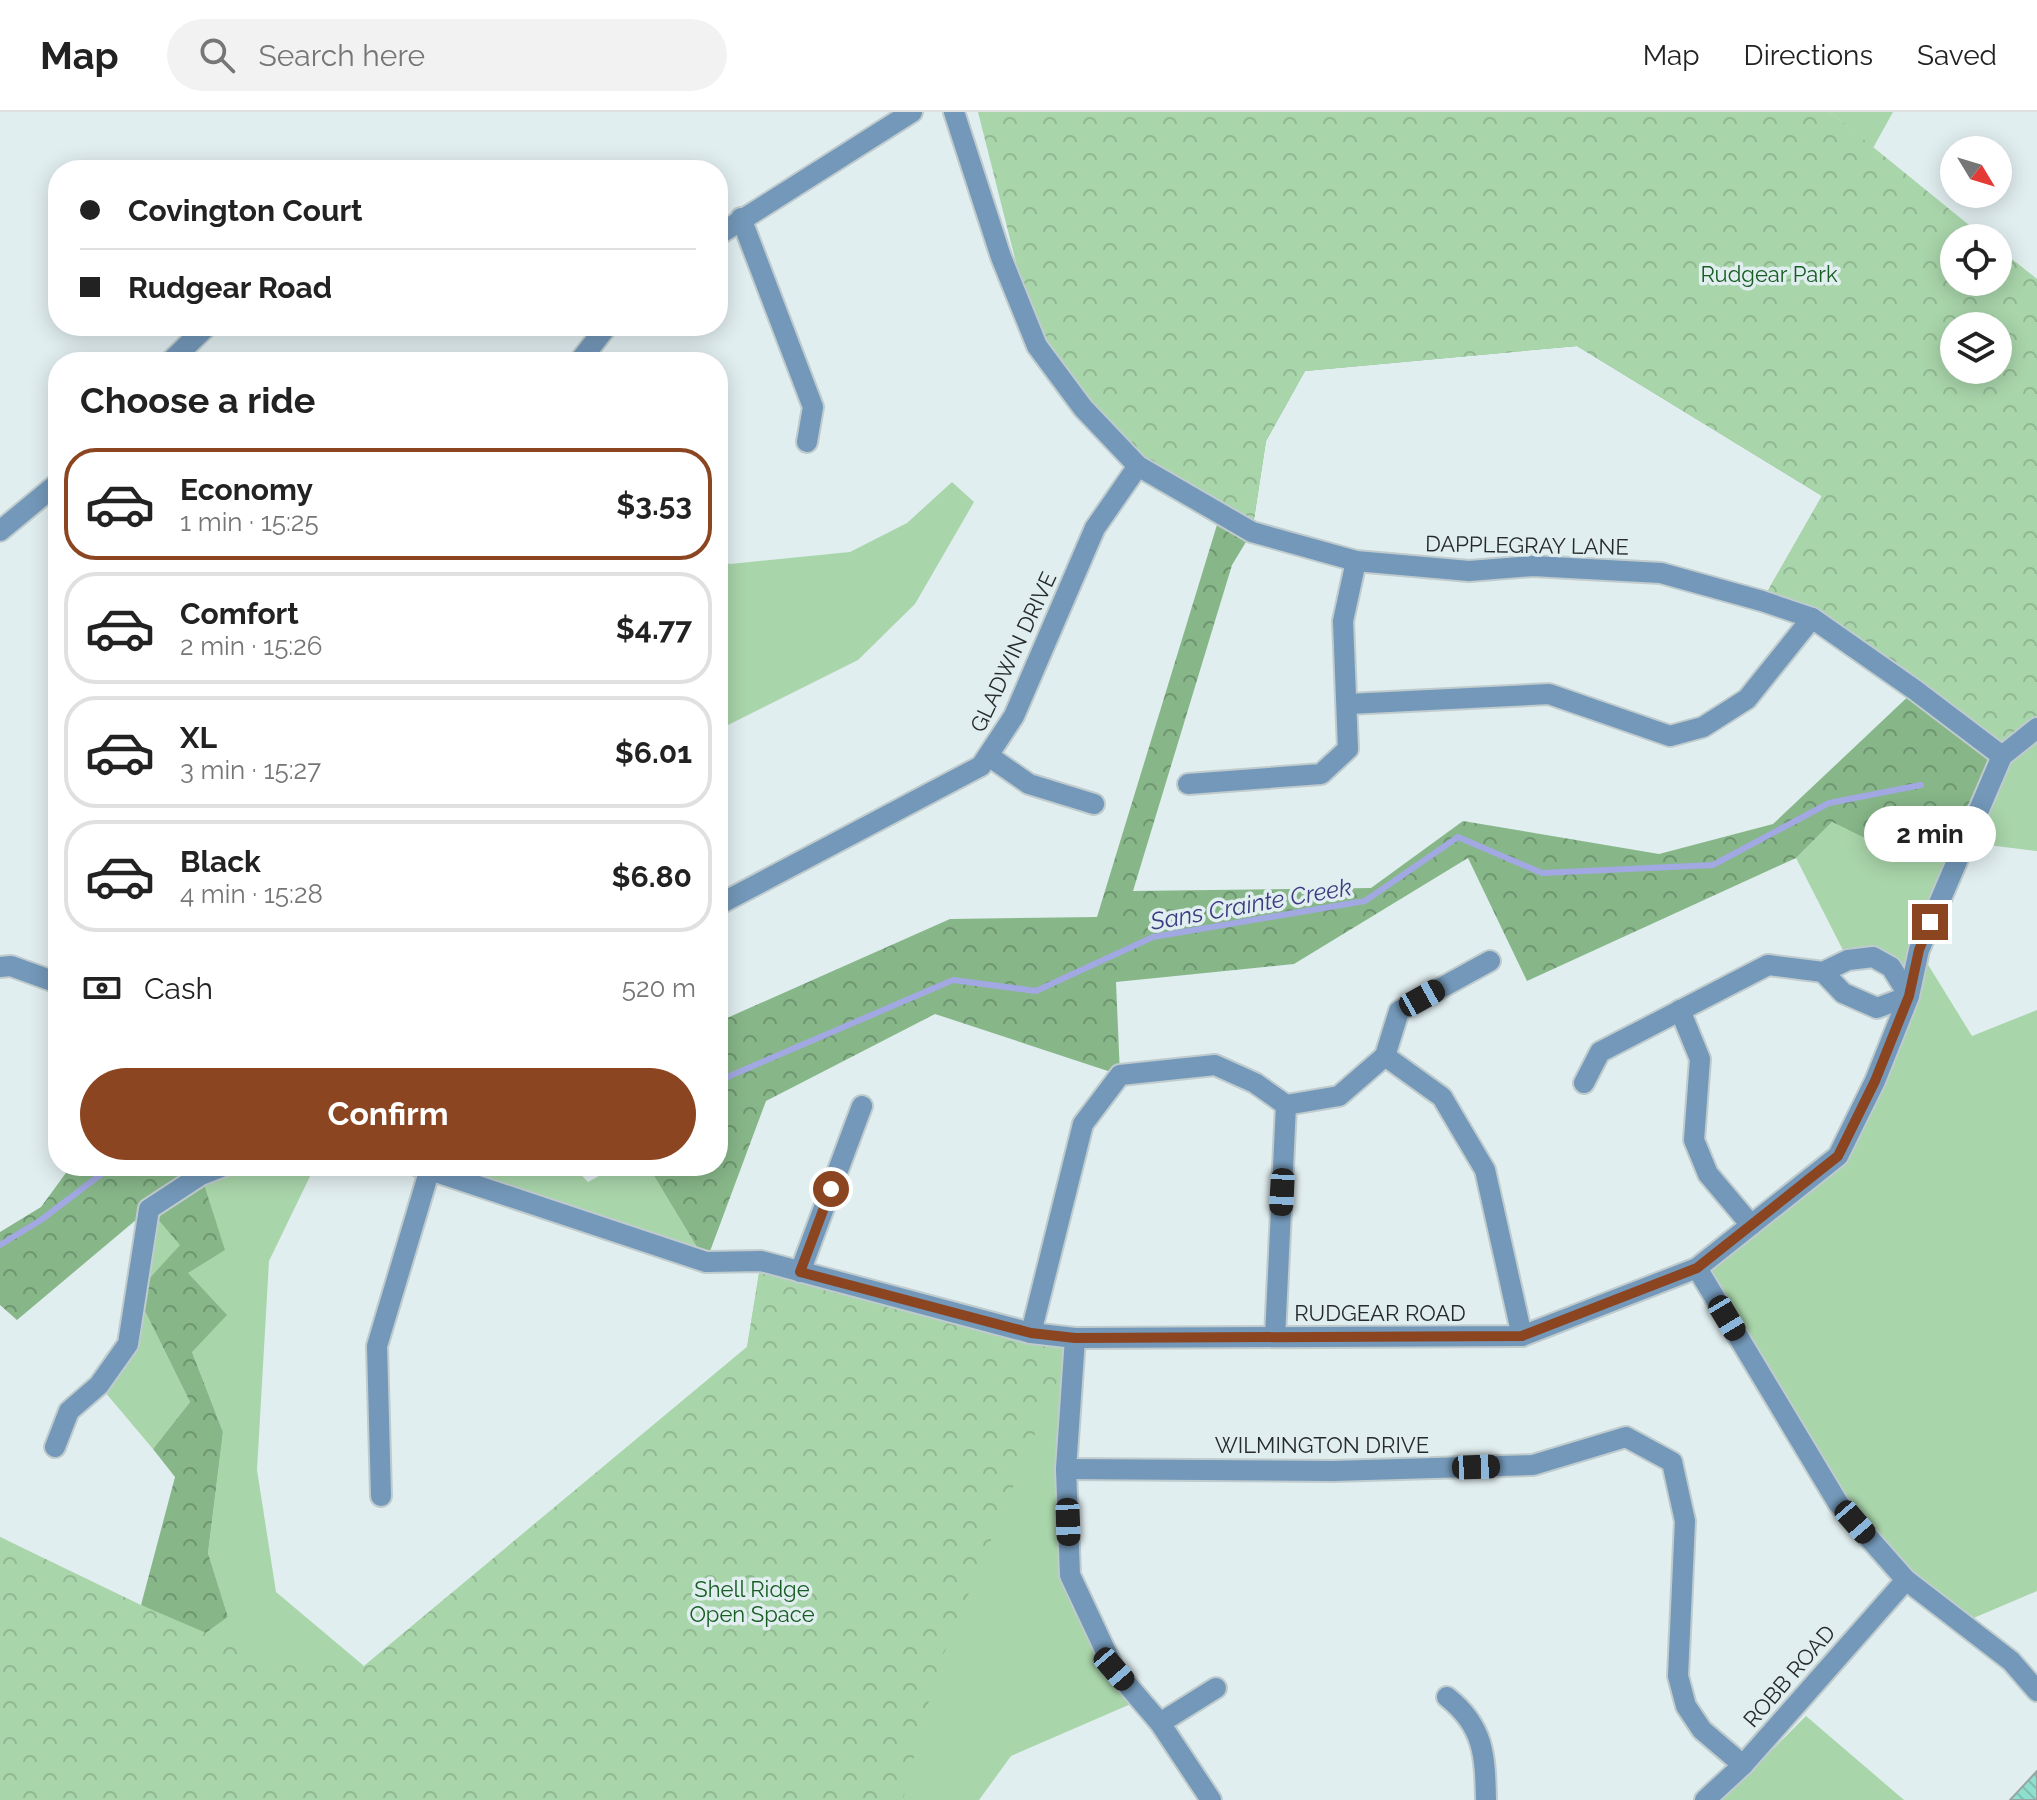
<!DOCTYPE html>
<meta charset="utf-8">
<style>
body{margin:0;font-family:Raleway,sans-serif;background:#f2f2f2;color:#222;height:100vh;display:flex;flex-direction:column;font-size:30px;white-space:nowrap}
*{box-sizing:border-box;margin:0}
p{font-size:26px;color:#767676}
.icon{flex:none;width:44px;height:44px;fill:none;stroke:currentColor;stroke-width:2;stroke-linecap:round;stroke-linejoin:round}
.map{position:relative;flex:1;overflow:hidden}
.drawer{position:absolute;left:48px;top:240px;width:680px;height:824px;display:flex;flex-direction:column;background:#fff;border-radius:32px;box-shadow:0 4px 20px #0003}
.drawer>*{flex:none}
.hud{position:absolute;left:48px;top:48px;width:680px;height:176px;border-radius:32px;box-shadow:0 4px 20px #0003;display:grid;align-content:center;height:176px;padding:0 32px;background:#fff}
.needle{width:52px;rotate:128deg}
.fabs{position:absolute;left:1940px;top:24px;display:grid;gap:16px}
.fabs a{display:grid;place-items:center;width:72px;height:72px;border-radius:50%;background:#fff;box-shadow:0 4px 20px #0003;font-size:40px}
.end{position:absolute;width:36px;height:36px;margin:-18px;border:10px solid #8c4521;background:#fff;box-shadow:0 0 0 4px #fff}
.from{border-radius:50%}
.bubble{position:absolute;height:56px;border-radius:28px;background:#fff;box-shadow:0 4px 20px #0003;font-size:26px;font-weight:700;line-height:56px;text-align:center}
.car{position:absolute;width:24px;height:48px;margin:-24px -12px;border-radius:10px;box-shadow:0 0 6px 2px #0007;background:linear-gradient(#222 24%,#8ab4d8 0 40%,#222 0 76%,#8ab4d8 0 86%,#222 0)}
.hud b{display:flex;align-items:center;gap:28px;height:76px;font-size:30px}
.hud b+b{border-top:2px solid #e0e0e0}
.hud i{width:20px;height:20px;background:#222}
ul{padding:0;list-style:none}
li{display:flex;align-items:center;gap:24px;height:112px;margin:0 16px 12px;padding:0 16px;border:4px solid #e0e0e0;border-radius:32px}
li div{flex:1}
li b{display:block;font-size:30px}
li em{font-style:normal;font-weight:700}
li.active{border-color:#8c4521}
li>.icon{width:72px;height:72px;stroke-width:1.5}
h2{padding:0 32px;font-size:36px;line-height:96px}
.pay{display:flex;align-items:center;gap:20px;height:88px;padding:0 32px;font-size:30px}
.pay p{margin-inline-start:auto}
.button{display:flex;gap:16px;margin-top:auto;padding:16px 32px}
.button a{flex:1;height:92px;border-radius:48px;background:#8c4521;color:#fff;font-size:32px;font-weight:700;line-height:92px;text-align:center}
header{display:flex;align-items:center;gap:48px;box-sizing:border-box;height:112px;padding:0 40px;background:#fff;border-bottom:2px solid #e0e0e0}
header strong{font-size:38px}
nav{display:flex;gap:44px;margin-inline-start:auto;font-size:28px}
.search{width:560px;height:72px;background:#f2f2f2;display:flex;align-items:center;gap:20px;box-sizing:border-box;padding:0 28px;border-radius:44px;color:#767676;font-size:30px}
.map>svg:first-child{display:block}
</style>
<header>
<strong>Map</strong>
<div class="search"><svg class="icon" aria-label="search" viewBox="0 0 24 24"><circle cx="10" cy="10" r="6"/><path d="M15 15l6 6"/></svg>Search here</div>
<nav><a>Map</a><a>Directions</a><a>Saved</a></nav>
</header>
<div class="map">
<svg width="2037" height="1688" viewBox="0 0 2037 1688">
<defs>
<pattern id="forest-crowns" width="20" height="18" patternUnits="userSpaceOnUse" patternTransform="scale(2)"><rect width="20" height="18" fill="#87b789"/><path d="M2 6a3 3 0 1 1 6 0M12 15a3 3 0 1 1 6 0" fill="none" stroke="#6e9570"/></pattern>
<pattern id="park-crowns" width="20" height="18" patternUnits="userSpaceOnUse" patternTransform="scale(2)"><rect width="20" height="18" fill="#a9d5aa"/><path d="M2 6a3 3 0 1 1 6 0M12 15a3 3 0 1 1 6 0" fill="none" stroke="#91b792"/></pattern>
<pattern id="building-back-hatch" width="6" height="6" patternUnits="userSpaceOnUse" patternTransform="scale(2)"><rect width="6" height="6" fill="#8fdfce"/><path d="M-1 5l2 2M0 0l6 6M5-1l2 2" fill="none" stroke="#7bc0b1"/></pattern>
<filter id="shadow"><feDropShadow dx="7" dy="7" stdDeviation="0" flood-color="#0004"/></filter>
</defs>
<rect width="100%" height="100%" fill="#e1eef0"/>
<g fill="#a9d5aa">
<path d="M 1830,0 L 1893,0 L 1873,36 Z"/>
<path d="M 952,370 L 974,390 L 915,492 L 858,548 L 718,618 L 718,449 L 730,452 L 850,440 L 907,411 Z"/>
<path d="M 2037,616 L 2037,739 L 1964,730 L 1919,838 L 1972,924 L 2037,898 L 2037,1479 L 1962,1511 L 1838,1391 L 1697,1156 L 1838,1044 L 1909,884 L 1891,855 L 1848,848 L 1796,746 L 1832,710 L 1901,744 L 2002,644 Z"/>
<path d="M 203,1054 L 315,1054 L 269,1149 L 257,1358 L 276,1480 L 364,1554 L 747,1235 L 761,1149 L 1075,1226 L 1070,1463 L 1140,1588 L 1011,1644 L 979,1688 L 0,1688 L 0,1425 L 200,1525 L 228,1505 L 208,1441 L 223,1320 L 192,1240 L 188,1161 Z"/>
<path d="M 418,1054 L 573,1054 L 588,1070 L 617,1054 L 648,1054 L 706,1150 Z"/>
<path d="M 149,1097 L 181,1133 L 136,1181 L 190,1290 L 153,1337 L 99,1273 L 128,1232 Z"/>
<path d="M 1806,1604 L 1904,1688 L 1722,1688 Z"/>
</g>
<g fill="url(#forest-crowns)">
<path d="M 1424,183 L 1840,303 L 1877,455 L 1762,489 L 1822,384 L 1577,234 L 1305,259 L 1266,329 L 1252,420 L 1232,453 L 1133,779 L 1371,776 L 1463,709 L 1659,742 L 1773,712 L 1915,578 L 2002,644 L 1964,730 L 1901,744 L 1832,710 L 1796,746 L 1527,869 L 1468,746 L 1294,852 L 1116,870 L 1120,963 L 935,902 L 766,989 L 706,1150 L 648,1054 L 718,1054 L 718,910 L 950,807 L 1097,805 L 1220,403 L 1184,225 Z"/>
<path d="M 71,1054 L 203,1054 L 201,1063 L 225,1138 L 188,1161 L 227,1203 L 192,1240 L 223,1320 L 208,1441 L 228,1505 L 200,1525 L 141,1493 L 175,1365 L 153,1337 L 190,1290 L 136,1181 L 180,1133 L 149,1097 L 17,1208 L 0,1193 L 0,1120 L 41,1095 Z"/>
</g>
<g fill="url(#park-crowns)" fill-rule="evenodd">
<path d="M 978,0 L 1830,0 L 1985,126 L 1954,126 L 1954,170 L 1998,170 L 1998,136 L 2037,167 L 2037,616 L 2002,644 L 1915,578 L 1762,489 L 1822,384 L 1577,234 L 1305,259 L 1266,329 L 1252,420 L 1138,354 L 1037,234 ZM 1954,214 L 1998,214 L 1998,258 L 1954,258 Z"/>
<path d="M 761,1149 L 1075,1226 L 937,1558 L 903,1688 L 0,1688 L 0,1425 L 141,1493 L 281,1553 L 364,1554 L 747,1235 Z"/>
</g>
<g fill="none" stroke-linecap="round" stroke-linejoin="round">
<g stroke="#a2a8e1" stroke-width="6">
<path d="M 718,969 L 953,868 L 1036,879 L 1153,825 L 1365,789 L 1458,725 L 1542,761 L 1713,753 L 1829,691 L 1921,673"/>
<path d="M 0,1133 L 41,1108 L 112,1054"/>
</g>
</g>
<path fill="url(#building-back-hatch)" stroke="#99a5a2" stroke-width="2" filter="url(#shadow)" d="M 2037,1659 L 2037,1688 L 2010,1688 Z"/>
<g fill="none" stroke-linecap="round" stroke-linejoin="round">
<g stroke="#bfcbcd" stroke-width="24">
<g id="minor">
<path d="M 954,0 L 1001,145 L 1037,234 L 1083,296 L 1138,354 L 1252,420 L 1356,449 L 1469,459 L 1533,454 L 1661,461 L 1762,489 L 1812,506 L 1915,578 L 2002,644"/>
<path d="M 741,106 L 813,295 L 807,330"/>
<path d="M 718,123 L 912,0"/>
<path d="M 170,250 L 207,214"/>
<path d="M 579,250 L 607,214"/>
<path d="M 0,419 L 58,371"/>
<path d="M 1348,592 L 1549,582 L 1670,624 L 1703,615 L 1747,587 L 1812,506"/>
<path d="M 990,645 L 1029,672 L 1094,692"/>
<path d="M 1188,672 L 1321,662 L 1348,637 L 1343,509 L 1356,449"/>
<path d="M 718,793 L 981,654 L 1014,604 L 1095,416 L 1138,354"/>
<path d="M 0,855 L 11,854 L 58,871"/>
<path d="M 1680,898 L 1700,947 L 1694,1028 L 1708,1062 L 1751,1113"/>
<path d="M 1385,944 L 1442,985 L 1485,1058 L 1522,1224"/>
<path d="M 1584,971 L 1600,940 L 1768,853 L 1823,860 L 1848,848 L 1873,845 L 1891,855 L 1909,884 L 1877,896 L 1843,881 L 1823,860"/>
<path d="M 418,1054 L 706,1150 L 761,1149 L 1031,1221 L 1075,1226 L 1522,1224 L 1697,1156 L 1838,1044 L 1875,969 L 1909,884 L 1919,838 L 2002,644 L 2037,616"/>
<path d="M 1697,1156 L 1838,1391 L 1906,1468 L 2011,1549 L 2037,1579"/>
<path d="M 800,1160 L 862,994"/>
<path d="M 1031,1221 L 1083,1012 L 1120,963 L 1215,953 L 1255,971 L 1286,993 L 1339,984 L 1385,944 L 1399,899 L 1490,849"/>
<path d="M 1275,1225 L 1286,993"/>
<path d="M 1075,1226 L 1066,1357 L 1070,1463 L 1114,1557 L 1160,1611 L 1211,1688"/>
<path d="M 55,1335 L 69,1299 L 99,1273 L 128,1232 L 149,1097 L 201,1063 L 224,1054"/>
<path d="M 1066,1357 L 1333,1359 L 1533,1353 L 1626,1325 L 1672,1350 L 1685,1409 L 1678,1564 L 1686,1594 L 1702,1618 L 1743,1653"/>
<path d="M 381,1384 L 377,1234 L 429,1060"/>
<path d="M 1447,1585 C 1484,1614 1485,1643 1486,1688"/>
<path d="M 1160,1611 L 1216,1576"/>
<path d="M 1705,1688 L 1743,1653 L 1906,1468"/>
</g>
</g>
<use href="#minor" stroke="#7398b9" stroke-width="20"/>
</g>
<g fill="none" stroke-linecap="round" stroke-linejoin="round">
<path stroke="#8c4521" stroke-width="10" d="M 831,1077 L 800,1160 L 1031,1221 L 1075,1226 L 1522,1224 L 1697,1156 L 1838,1044 L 1875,969 L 1909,884 L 1919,838 L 1930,810"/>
</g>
<g text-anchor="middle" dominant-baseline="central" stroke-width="7" stroke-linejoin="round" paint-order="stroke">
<g font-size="22" fill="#175c22" stroke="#e1eef0">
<text x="1769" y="162">Rudgear Park</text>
<text x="752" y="1477">Shell Ridge<tspan x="752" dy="25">Open Space</tspan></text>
</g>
<g font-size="22" fill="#262a2b" stroke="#e1eef0">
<text transform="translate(1527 433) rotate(1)">DAPPLEGRAY LANE</text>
<text transform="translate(1013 540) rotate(-65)">GLADWIN DRIVE</text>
<text x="1380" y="1201">RUDGEAR ROAD</text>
<text x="1322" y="1333">WILMINGTON DRIVE</text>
<text transform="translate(1789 1564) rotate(-49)">ROBB ROAD</text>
</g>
<g font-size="24" font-style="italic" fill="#3b3b80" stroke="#e1eef0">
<text transform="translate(1251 792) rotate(-10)">Sans Crainte Creek</text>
</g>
</g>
</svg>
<div class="fabs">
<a><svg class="needle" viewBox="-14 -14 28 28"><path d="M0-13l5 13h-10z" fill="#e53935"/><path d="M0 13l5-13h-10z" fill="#767676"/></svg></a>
<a><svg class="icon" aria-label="locate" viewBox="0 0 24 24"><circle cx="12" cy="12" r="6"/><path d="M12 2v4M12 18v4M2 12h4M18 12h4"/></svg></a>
<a><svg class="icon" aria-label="layers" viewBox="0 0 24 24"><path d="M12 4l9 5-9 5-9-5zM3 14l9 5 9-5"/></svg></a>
</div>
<i class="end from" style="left:831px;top:1077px"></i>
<i class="end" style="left:1930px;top:810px"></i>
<div class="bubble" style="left:1864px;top:694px;width:132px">2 min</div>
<i class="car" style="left:1422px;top:886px;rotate:61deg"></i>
<i class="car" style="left:1282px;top:1080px;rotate:183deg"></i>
<i class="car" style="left:1727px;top:1206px;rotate:149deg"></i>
<i class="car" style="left:1476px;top:1355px;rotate:88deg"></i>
<i class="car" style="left:1068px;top:1410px;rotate:178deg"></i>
<i class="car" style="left:1855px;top:1410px;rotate:139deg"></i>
<i class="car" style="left:1114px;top:1557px;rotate:139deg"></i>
<div class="hud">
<b><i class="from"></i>Covington Court</b>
<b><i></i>Rudgear Road</b>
</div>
<section class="drawer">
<h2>Choose a ride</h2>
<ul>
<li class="active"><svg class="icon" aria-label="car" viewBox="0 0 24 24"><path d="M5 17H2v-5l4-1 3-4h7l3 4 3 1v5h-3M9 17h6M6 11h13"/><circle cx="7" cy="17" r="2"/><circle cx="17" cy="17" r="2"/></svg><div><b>Economy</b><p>1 min · 15:25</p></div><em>$3.53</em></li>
<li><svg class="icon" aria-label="car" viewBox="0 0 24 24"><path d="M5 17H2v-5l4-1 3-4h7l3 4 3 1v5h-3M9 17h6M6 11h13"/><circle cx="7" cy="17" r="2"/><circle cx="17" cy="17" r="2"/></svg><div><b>Comfort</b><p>2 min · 15:26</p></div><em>$4.77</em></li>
<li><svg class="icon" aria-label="car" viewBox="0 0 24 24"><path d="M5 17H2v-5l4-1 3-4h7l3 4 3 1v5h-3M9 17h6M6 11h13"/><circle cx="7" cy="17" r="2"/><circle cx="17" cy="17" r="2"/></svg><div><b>XL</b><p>3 min · 15:27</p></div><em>$6.01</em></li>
<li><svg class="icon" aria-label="car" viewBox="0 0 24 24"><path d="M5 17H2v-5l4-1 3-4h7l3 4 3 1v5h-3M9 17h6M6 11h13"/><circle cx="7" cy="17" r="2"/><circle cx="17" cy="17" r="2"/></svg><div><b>Black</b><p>4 min · 15:28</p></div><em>$6.80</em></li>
</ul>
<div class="pay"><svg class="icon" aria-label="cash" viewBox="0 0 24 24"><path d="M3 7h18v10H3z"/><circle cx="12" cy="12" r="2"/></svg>Cash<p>520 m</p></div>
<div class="button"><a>Confirm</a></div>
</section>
</div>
